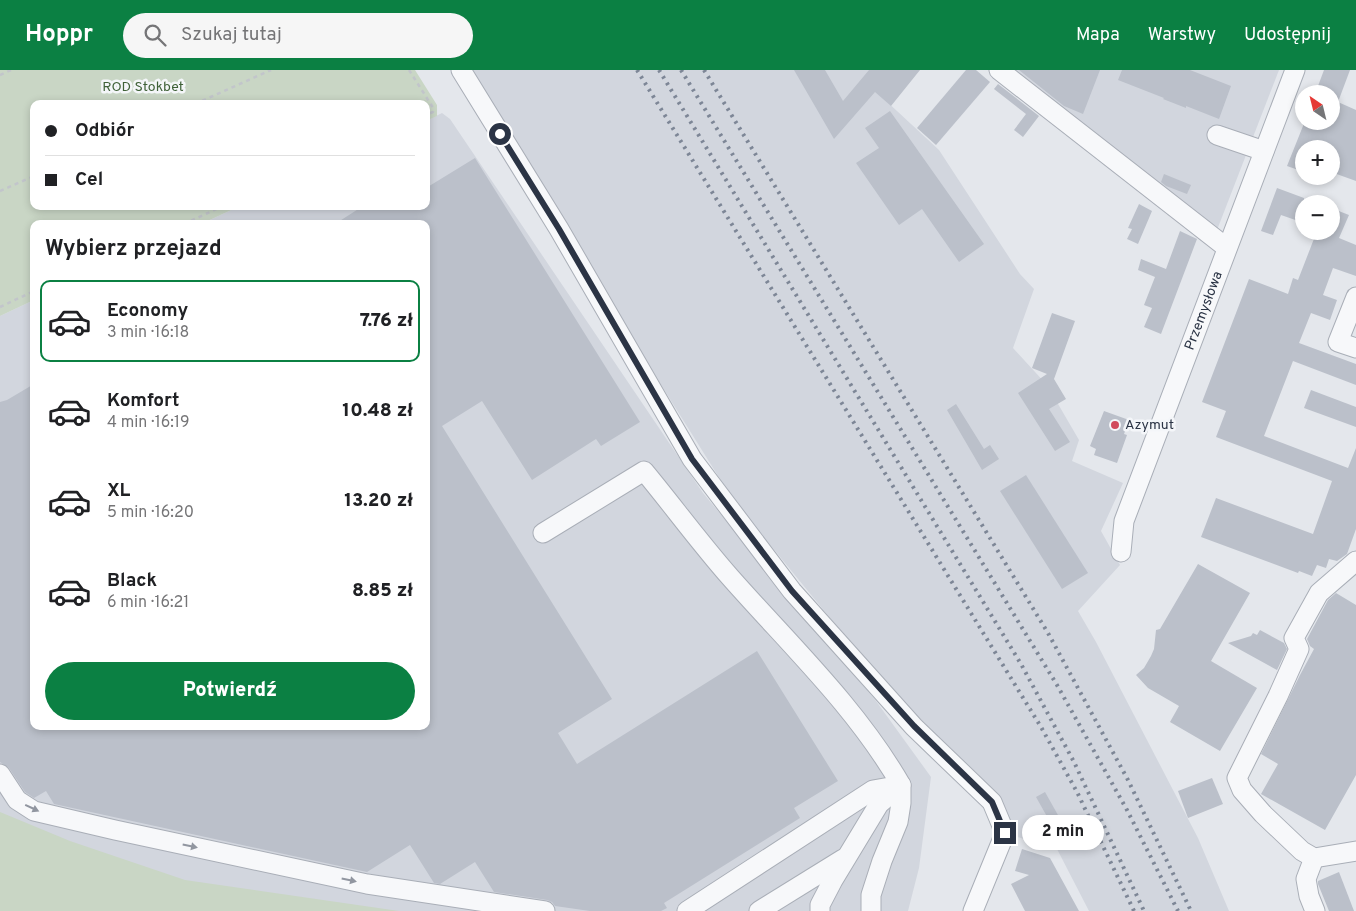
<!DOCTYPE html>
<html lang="pl">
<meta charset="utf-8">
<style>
body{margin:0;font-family:Overpass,sans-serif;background:#f6f6f6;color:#202124;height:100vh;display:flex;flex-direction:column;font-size:19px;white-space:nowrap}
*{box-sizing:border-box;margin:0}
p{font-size:16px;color:#757577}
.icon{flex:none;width:28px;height:28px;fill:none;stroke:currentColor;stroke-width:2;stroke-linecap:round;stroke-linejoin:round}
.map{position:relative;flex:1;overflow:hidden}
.drawer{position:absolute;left:30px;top:150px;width:400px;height:510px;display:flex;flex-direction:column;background:#fff;border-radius:10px;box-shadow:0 2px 8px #0003}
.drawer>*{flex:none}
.hud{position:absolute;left:30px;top:30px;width:400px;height:110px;border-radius:10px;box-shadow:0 2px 8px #0003;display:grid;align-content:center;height:110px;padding:0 15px;background:#fff}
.needle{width:32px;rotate:325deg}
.tools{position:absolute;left:1295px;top:15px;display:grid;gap:10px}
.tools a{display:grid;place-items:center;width:45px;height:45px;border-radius:50%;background:#fff;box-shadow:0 2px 8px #0003;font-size:25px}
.end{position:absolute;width:22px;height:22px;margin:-11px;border:6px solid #2b3445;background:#fff;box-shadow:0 0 0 2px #fff}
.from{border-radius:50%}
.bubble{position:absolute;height:35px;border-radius:18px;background:#fff;box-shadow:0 2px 8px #0003;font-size:16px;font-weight:800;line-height:35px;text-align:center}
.hud b{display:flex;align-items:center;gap:18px;height:48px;font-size:19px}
.hud b+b{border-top:1px solid #e0e0e0}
.hud i{width:12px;height:12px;background:#202124}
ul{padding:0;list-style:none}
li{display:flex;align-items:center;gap:15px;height:82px;margin:0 10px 8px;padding:0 5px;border:2px solid transparent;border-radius:10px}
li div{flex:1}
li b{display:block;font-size:19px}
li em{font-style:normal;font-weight:800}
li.current{border-color:#0b8043}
li>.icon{width:45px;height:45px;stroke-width:1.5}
h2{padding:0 15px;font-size:22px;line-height:60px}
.primary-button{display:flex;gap:10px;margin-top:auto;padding:10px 15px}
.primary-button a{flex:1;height:58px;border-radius:30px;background:#0b8043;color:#fff;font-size:20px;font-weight:800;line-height:58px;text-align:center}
header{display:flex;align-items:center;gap:30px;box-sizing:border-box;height:70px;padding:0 25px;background:#0b8043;color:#fff}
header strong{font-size:24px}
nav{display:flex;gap:28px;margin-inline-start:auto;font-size:18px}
.search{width:350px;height:45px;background:#f6f6f6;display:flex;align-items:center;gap:12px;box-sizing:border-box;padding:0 18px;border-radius:28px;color:#757577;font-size:19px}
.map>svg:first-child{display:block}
</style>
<header>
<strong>Hoppr</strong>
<div class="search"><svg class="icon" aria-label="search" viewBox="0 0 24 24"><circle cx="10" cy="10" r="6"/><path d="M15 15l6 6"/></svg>Szukaj tutaj</div>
<nav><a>Mapa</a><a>Warstwy</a><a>Udostępnij</a></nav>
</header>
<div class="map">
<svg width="1356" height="841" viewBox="0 0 1356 841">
<rect width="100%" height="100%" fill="#e4e7ec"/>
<g fill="#d2d6de">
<path d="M 464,0 L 906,0 L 883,28 L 939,80 L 1020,204 L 1034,219 L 1013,278 L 1047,315 L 1079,370 L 1072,391 L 1123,413 L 1101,461 L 1120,495 L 1078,541 L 1096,572 L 1198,768 L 1229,841 L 1089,841 L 1057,779 L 1014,766 L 939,681 L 748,448 L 725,417 Z"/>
<path d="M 1006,0 L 1279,0 L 1217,160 Z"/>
<path d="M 442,43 L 450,49 L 703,423 L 876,631 L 931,707 L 919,798 L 908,841 L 317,841 L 201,830 L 0,754 L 0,246 L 34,230 L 34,656 L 426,656 L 426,154 L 201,154 L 240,136 L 426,136 L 426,51 Z"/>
</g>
<g fill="#c9d6c5">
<path d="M 0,0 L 415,0 L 437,35 L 437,46 L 426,51 L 426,34 L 34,34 L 34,136 L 240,136 L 201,154 L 34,154 L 34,230 L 0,246 Z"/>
<path d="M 0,742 L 70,771 L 185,810 L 399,841 L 0,841 Z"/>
</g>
<g fill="#bbc0ca">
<path d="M 794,0 L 825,0 L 843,31 L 869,0 L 920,0 L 891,36 L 875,22 L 834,69 Z"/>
<path d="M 966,0 L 976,0 L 990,12 L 936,75 L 917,58 Z"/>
<path d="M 1019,0 L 1100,0 L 1083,44 L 1064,36 Z"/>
<path d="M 1122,0 L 1190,0 L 1231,16 L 1219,49 L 1186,36 L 1186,38 L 1163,29 L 1164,28 L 1118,10 Z"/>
<path d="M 1324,0 L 1350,0 L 1338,32 L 1356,40 L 1356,111 L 1331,102 L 1331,79 L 1304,79 L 1304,102 L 1287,96 L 1305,51 L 1331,51 L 1331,24 L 1315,24 Z"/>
<path d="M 998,14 L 1039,46 L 1023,67 L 1014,60 L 1026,44 L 994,19 Z"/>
<path d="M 890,41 L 984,174 L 959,192 L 922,139 L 899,155 L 856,93 L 879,78 L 865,58 Z"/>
<path d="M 475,88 L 640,352 L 601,376 L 596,369 L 532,410 L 482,331 L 442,356 L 612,629 L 558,663 L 577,694 L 757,581 L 838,711 L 794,738 L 800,748 L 664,833 L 667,838 L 661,841 L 590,841 L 555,836 L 552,832 L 547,830 L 494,822 L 475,792 L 440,814 L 434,813 L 410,775 L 367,802 L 54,734 L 46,721 L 34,728 L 25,722 L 9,698 L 0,692 L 0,332 L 7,330 L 34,314 L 34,656 L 426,656 L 426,154 L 335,154 L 363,136 L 426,136 L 426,118 Z"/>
<path d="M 1164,104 L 1191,115 L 1187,124 L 1166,116 L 1161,112 Z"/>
<path d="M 1277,118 L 1304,128 L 1304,153 L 1281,145 L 1273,165 L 1261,161 Z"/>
<path d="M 1139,134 L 1152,141 L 1138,174 L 1127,169 L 1132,159 L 1128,158 Z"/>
<path d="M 1331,138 L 1349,145 L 1339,168 L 1356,175 L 1356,206 L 1333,198 L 1323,225 L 1337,230 L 1330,250 L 1311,243 L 1299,273 L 1356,294 L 1356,315 L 1293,291 L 1264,366 L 1348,398 L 1356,378 L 1356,459 L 1347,484 L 1337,491 L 1329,489 L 1326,498 L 1317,495 L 1312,506 L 1299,501 L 1298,503 L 1201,467 L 1216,428 L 1313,464 L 1332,411 L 1216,367 L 1226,341 L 1202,332 L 1249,209 L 1288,224 L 1293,208 L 1298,210 L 1317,161 L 1331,161 Z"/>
<path d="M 1180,161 L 1197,169 L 1161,264 L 1144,257 L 1152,238 L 1144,235 L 1155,207 L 1138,200 L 1141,189 L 1166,199 Z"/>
<path d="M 1052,243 L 1075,251 L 1054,309 L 1066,329 L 1049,339 L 1070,372 L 1055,381 L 1018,323 L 1047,304 L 1032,298 Z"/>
<path d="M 1311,320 L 1356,337 L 1356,357 L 1304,338 Z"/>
<path d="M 956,334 L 984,379 L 990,375 L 999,389 L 982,400 L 947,340 Z"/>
<path d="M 1104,341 L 1129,350 L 1124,364 L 1127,365 L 1117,393 L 1094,385 L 1096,379 L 1090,376 Z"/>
<path d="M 1026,405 L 1088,503 L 1062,519 L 1000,421 Z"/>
<path d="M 1198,494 L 1250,523 L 1211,591 L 1257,618 L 1220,681 L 1170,652 L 1179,636 L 1148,618 L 1136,605 L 1144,598 L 1151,586 L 1154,579 L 1156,560 L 1160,559 Z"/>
<path d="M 1336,523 L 1356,535 L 1356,705 L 1325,760 L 1261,724 L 1278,694 L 1261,684 L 1300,605 L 1314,579 L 1310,576 L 1307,569 L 1328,530 Z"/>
<path d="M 1260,560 L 1284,573 L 1287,579 L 1277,600 L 1228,573 L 1251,566 L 1253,563 L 1257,565 Z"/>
<path d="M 1212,708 L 1223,734 L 1188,748 L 1178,721 Z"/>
<path d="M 1045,722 L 1063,754 L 1054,759 L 1036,727 Z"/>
<path d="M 1022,779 L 1050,788 L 1079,841 L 1025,841 L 1011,814 L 1029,805 L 1015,801 Z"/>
<path d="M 1339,802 L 1354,841 L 1329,841 L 1318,814 L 1318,811 Z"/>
</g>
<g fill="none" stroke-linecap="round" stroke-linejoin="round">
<g stroke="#a9aeb7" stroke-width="21">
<g id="minor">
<path d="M 461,0 L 559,159 L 692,389 L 792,521 L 914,657 L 992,732 L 1005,763 L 973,841"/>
<path d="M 999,0 L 1227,178"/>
<path d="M 1217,65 L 1264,81"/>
<path d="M 1356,227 L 1338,272 L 1356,278"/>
<path d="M 543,463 L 644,401 C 673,436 700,473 730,507 C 789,574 856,637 901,715 L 879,734 L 833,810 L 820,835 L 820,841"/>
<path id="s1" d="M 1121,482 L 1124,451 L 1295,0"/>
<path d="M 1356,491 L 1319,523 L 1294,568 L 1299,579 L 1278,626 L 1237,708 L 1242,720 L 1263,744 L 1302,781 L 1314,788 L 1356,781"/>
<path d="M 0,704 L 17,730 L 34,741 L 115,760 L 367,814 L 545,841"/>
<path d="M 1314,788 L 1306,809 L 1309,826 L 1315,841"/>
<path d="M 687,841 L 873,720 L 901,715 L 901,733 L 898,752 L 882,791 L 871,825 L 871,841"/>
<path d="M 759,841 L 843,789"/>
</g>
</g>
<g stroke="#c2c5cb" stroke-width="2.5" stroke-dasharray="4 4" stroke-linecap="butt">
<path d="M 409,0 L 432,36 L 433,42 L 426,45"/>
<path d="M 0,5 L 11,0"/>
<path d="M 195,34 L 271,0"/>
<path d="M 0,121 L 34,106"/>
<path d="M 184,154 L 223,136"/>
<path d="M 0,237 L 34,221"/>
</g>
<use href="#minor" stroke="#f7f8fa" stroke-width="19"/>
<g stroke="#7d8696" stroke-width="4" stroke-dasharray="2.5 5" stroke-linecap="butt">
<path d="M 637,0 L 1041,657 L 1077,722 L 1134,841"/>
<path d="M 659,0 L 1021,594 L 1074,692 L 1144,841"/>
<path d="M 681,0 L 1057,615 L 1127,740 L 1178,841"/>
<path d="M 704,0 L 1048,563 L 1128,710 L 1191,841"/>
</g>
</g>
<defs><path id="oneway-solid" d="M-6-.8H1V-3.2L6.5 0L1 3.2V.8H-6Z" transform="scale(1.25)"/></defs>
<g fill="#9196a0">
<use href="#oneway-solid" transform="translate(32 738) rotate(25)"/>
<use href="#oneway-solid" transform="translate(190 776) rotate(12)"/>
<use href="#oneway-solid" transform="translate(349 810) rotate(12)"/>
</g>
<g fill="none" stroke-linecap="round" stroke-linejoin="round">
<path stroke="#2b3445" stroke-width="6" d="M 500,64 L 559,159 L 692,389 L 792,521 L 914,656 L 992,732 L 1005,763"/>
</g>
<circle fill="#d1495b" stroke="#f4f6f9" stroke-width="2" cx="1115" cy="355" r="5"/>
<g text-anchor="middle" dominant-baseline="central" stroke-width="5" stroke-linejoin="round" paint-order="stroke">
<g font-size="14" fill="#3f6138" stroke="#f4f6f9">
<text x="143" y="17">ROD Stokbet</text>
</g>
<g font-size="14" fill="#2b3445" stroke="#f4f6f9">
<text stroke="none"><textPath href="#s1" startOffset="256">Przemysłowa</textPath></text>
</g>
<g font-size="14" fill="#2b3445" stroke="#f4f6f9" text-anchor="start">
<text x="1125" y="355">Azymut</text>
</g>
</g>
</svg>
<div class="tools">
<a><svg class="needle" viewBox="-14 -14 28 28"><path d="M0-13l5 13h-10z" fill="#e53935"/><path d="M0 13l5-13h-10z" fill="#757577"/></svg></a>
<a>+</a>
<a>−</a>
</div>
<i class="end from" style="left:500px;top:64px"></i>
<i class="end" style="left:1005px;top:763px"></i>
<div class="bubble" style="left:1022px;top:745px;width:82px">2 min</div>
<div class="hud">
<b><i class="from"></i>Odbiór</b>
<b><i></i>Cel</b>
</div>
<section class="drawer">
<h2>Wybierz przejazd</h2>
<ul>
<li class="current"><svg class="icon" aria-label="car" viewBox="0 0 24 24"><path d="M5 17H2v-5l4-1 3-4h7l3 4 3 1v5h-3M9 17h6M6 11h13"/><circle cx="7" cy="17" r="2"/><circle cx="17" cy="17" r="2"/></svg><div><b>Economy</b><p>3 min · 16:18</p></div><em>7.76 zł</em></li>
<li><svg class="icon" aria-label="car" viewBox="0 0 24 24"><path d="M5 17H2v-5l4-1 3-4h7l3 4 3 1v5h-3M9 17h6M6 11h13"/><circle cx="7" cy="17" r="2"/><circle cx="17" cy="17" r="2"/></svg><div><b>Komfort</b><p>4 min · 16:19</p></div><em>10.48 zł</em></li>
<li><svg class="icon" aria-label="car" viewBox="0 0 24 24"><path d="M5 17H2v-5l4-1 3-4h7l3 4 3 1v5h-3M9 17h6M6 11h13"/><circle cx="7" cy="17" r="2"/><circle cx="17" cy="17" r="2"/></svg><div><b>XL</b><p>5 min · 16:20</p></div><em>13.20 zł</em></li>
<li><svg class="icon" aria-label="car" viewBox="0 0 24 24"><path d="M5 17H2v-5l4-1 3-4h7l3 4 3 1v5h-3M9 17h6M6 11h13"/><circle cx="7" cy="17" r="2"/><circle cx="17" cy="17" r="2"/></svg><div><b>Black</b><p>6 min · 16:21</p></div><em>8.85 zł</em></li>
</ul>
<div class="primary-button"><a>Potwierdź</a></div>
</section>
</div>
